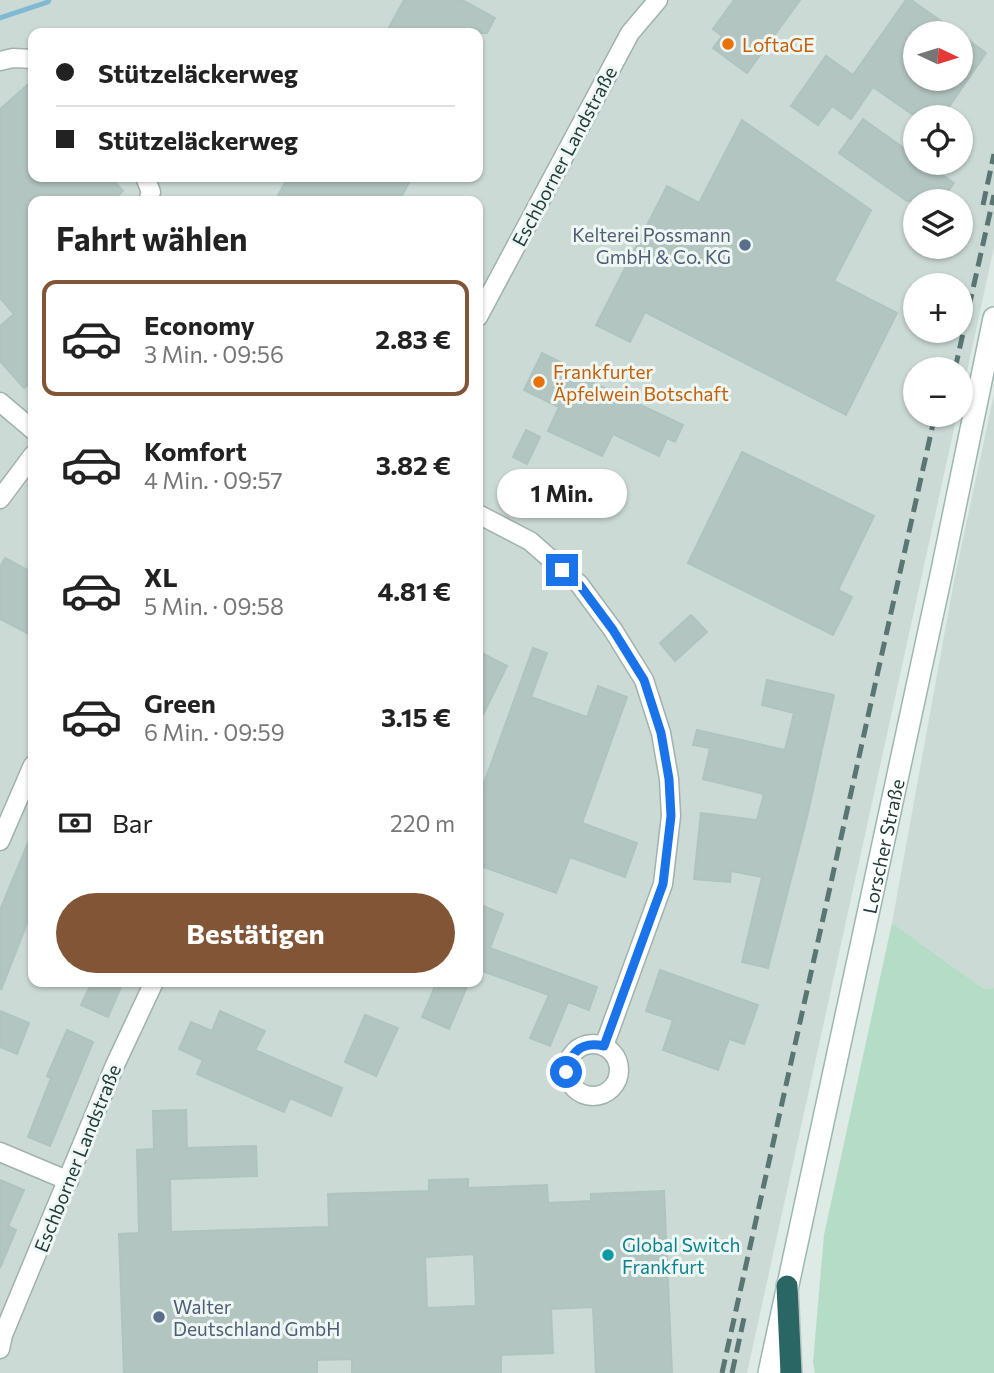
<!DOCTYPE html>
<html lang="de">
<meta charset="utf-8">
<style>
body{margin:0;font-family:Commissioner,sans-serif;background:#f6f6f6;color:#222;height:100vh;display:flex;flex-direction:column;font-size:26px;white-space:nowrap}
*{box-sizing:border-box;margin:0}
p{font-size:23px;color:#767676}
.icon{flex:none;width:38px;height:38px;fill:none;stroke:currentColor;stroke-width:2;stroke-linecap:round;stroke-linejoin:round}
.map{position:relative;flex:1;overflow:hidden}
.side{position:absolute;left:28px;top:196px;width:455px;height:791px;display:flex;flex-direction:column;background:#fff;border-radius:14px;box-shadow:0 2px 5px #0004}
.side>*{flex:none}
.banner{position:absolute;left:28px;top:28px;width:455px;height:154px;border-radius:14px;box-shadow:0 2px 5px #0004;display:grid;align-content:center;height:154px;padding:0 28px;background:#fff}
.needle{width:46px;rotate:94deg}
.fabs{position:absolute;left:903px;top:21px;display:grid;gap:14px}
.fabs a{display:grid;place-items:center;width:70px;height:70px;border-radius:50%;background:#fff;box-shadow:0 2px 5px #0004;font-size:35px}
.end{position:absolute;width:32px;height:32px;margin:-16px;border:9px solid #1a73e8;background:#fff;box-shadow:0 0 0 4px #fff}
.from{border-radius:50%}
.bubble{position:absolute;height:49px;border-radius:24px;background:#fff;box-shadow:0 2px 5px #0004;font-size:23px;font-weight:700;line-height:49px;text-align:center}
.banner b{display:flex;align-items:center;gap:24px;height:66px;font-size:26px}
.banner b+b{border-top:2px solid #e0e0e0}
.banner i{width:18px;height:18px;background:#222}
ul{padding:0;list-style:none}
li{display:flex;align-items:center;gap:21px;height:116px;margin:0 14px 10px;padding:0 14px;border:4px solid transparent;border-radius:14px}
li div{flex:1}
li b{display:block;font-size:26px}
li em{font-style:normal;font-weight:700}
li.on{border-color:#825536}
li>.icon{width:63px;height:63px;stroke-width:1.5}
h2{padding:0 28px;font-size:32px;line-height:84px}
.pay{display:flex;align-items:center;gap:18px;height:77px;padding:0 28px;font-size:26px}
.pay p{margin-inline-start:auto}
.button{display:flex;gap:14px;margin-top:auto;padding:14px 28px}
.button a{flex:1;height:80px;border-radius:42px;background:#825536;color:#fff;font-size:28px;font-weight:700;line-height:80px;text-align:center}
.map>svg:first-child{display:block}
</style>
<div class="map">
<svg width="994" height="1373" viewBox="0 0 994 1373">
<rect width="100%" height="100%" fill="#ddeae6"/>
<g fill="#ccdad6" fill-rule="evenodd">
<path d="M 0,0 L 994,0 L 994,247 L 961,399 L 961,369 L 915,369 L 915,415 L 957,415 L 747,1373 L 0,1373 ZM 33,33 L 478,33 L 478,177 L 33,177 ZM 915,33 L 961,33 L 961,79 L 915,79 ZM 915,117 L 961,117 L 961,163 L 915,163 ZM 33,201 L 478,201 L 478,982 L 33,982 ZM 915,201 L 961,201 L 961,247 L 915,247 ZM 915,285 L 961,285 L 961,331 L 915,331 Z"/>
<path d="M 994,394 L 994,988 L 984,989 L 892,923 L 954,581 Z"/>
</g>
<path fill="#b5dcc6" d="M 892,923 L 984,989 L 994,988 L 994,1373 L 815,1373 L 813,1362 L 824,1235 Z"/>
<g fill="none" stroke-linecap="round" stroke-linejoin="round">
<path stroke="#82b9d2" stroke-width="5" d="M 0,18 L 48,2 L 49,0"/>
</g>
<g fill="#b3c5c0" stroke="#b0c4bf" stroke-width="2" fill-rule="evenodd">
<path d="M 404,0 L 462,0 L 495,18 L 487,33 L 386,33 Z"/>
<path d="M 734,0 L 800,0 L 747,73 L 713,48 L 722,36 L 713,29 Z"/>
<path d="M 906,0 L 911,0 L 958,33 L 915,33 L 915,79 L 961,79 L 961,35 L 986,53 L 942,117 L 916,117 L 873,87 L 851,119 L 832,106 L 818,125 L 791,106 L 826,56 L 853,75 Z"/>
<path d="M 33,80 L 33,177 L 111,177 L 123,191 L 112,201 L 33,201 L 33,380 L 24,388 L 0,361 L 0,326 L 14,314 L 0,298 L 0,109 Z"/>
<path d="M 863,119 L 915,156 L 915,163 L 925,163 L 954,183 L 941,201 L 907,201 L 839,153 Z"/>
<path d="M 742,120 L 871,210 L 834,281 L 897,313 L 846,415 L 645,312 L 630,342 L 596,325 L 667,186 L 699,203 Z"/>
<path d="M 288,177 L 412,177 L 399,201 L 275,201 Z"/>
<path d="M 542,353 L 564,364 L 562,368 L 683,425 L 675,442 L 667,438 L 659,456 L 613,434 L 602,456 L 548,431 L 559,407 L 524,390 Z"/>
<path d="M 526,430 L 540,437 L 527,464 L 513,457 Z"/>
<path d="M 742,452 L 874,516 L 838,590 L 852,597 L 833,635 L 688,563 Z"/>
<path d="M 5,558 L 33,573 L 33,636 L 0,619 L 0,567 Z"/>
<path d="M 691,615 L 707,632 L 675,661 L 660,643 Z"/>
<path d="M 533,648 L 547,653 L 531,697 L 587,717 L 598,686 L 627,697 L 582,823 L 637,843 L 625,877 L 570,857 L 556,893 L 478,865 L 478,800 Z"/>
<path d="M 478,651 L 507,666 L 478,725 Z"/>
<path d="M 767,680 L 834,695 L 807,817 L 768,968 L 742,962 L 762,877 L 731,871 L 730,882 L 694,879 L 701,813 L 757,820 L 764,794 L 703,779 L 710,748 L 693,745 L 697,730 L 785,750 L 794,713 L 762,705 Z"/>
<path d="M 33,831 L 33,908 L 1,990 L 0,910 Z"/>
<path d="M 478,904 L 503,914 L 490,948 L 597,987 L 589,1010 L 568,1002 L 550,1046 L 530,1038 L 549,995 L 482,971 L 478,977 Z"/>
<path d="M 660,970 L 758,1005 L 744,1044 L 729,1039 L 718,1070 L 663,1050 L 673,1020 L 646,1011 Z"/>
<path d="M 92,982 L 123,982 L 108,1017 L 81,1005 Z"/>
<path d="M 437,982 L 469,982 L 449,1029 L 422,1017 Z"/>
<path d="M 0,1011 L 29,1023 L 17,1054 L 0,1047 Z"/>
<path d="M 220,1011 L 265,1031 L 255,1050 L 342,1088 L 331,1116 L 290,1098 L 284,1112 L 197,1074 L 203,1060 L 179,1049 L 191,1022 L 212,1031 Z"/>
<path d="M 365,1015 L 398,1028 L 376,1076 L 345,1062 Z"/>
<path d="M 67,1030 L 93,1042 L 50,1146 L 28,1137 L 51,1078 L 47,1076 Z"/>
<path d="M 186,1110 L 187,1148 L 256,1146 L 257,1176 L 170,1179 L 171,1232 L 329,1227 L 328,1194 L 429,1191 L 429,1180 L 468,1179 L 468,1188 L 547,1185 L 548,1203 L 591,1201 L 591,1194 L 664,1191 L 672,1373 L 596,1373 L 593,1307 L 551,1309 L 553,1353 L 501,1355 L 501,1373 L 352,1373 L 352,1359 L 317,1360 L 317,1373 L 124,1373 L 119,1234 L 139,1233 L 137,1150 L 154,1149 L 153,1111 ZM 474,1254 L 476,1306 L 427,1308 L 425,1257 Z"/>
<path d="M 0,1180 L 24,1190 L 8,1226 L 16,1230 L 0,1268 Z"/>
</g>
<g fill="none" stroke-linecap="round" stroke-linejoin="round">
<g stroke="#a0b2ae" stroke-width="21">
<g id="street">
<path d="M 0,61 L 13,58 L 33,59"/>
<path d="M 145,177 L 151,192 L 148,201"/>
<path d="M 478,317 L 630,33 L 658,0"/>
<path d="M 0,402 L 33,430"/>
<path d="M 0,499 L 33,455"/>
<path d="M 478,514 L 530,541 L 579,584 L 613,630 L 644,680 L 661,733 L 669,779 L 671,816 L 663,884 L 604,1046"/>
<path d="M 0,841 L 33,765"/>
<circle cx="593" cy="1070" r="26"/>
<path d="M 0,1152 L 69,1181"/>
<path d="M 0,1349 L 3,1335 L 115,1065 L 154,982"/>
</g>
</g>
<g stroke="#9cb6b1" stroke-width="24">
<g id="secondary">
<path id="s1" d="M 769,1373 L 941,575 L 994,318"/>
</g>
</g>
<g stroke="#bcc4c3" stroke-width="24">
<path id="highway" d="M 787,1286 L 791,1373"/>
</g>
<use href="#street" stroke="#fff" stroke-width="18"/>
<use href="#secondary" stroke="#fff" stroke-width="21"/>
<use href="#highway" stroke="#2a6764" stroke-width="21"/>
<g stroke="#597673" stroke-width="5" stroke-dasharray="14 7" stroke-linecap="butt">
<path d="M 983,205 L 994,154"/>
<path d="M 955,369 L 994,195"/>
<path d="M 722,1373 L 935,415"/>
<path d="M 732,1373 L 744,1318"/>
</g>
</g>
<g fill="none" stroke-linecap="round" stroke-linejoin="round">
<path stroke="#1a73e8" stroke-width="9" d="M 562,570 L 579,584 L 613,630 L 644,680 L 661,733 L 669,779 L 671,816 L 663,884 L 604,1046 C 582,1041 571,1051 566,1072"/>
</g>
<g fill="#e8710a" stroke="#eef7f4" stroke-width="2.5">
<circle cx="728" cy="44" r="7"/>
<circle cx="539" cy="382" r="7"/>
</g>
<g fill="#5c6f8a" stroke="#eef7f4" stroke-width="2.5">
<circle cx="745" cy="245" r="7"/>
<circle cx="159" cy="1317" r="7"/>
</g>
<circle fill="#0f9aa8" stroke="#eef7f4" stroke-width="2.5" cx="608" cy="1255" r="7"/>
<g text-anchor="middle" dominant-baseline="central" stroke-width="6" stroke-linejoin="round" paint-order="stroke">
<g font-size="19" fill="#c56008" stroke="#eef7f4" text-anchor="start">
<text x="742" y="44">LoftaGE</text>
<text x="553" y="371">Frankfurter<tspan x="553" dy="22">Äpfelwein Botschaft</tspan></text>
</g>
<g font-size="19" fill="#1f3a37" stroke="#eef7f4">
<text transform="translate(564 156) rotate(-62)">Eschborner Landstraße</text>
<text stroke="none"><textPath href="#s1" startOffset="539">Lorscher Straße</textPath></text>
<text transform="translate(77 1158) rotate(-68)">Eschborner Landstraße</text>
</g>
<g font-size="19" fill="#4e5e75" stroke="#eef7f4" text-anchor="end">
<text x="731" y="234">Kelterei Possmann<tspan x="731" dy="22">GmbH &amp; Co. KG</tspan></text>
<text x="173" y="1306" text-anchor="start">Walter<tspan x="173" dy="22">Deutschland GmbH</tspan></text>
</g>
<g font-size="19" fill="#0d838f" stroke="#eef7f4" text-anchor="start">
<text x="622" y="1244">Global Switch<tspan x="622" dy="22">Frankfurt</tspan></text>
</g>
</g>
</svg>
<div class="fabs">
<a><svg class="needle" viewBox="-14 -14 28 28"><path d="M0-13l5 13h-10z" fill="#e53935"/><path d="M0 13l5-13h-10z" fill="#767676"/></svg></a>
<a><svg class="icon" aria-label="locate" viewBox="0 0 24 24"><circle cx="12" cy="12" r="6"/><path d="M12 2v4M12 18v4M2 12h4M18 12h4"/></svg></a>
<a><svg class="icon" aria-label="layers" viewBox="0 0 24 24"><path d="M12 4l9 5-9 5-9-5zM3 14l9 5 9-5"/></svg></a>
<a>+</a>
<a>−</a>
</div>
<i class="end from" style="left:566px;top:1072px"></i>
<i class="end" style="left:562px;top:570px"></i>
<div class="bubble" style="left:497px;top:469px;width:130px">1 Min.</div>
<div class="banner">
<b><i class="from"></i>Stützeläckerweg</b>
<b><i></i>Stützeläckerweg</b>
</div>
<section class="side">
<h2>Fahrt wählen</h2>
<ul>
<li class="on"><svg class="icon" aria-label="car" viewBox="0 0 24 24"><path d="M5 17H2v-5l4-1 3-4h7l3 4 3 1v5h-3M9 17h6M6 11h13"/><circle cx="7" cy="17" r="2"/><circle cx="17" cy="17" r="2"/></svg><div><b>Economy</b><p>3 Min. · 09:56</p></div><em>2.83 €</em></li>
<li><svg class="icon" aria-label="car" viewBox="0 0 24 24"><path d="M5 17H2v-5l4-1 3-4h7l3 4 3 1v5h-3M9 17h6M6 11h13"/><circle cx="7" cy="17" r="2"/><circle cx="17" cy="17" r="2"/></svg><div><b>Komfort</b><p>4 Min. · 09:57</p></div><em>3.82 €</em></li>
<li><svg class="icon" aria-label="car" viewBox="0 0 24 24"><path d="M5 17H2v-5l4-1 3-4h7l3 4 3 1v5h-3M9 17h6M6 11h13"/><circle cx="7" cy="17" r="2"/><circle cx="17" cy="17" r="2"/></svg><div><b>XL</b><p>5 Min. · 09:58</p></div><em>4.81 €</em></li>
<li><svg class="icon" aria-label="car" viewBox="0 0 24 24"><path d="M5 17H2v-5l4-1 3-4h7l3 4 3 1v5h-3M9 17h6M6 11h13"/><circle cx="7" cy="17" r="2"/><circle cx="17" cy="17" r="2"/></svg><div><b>Green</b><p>6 Min. · 09:59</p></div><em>3.15 €</em></li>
</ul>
<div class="pay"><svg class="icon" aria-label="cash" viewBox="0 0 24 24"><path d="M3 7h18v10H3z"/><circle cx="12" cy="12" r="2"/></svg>Bar<p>220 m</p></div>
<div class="button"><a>Bestätigen</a></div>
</section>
</div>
